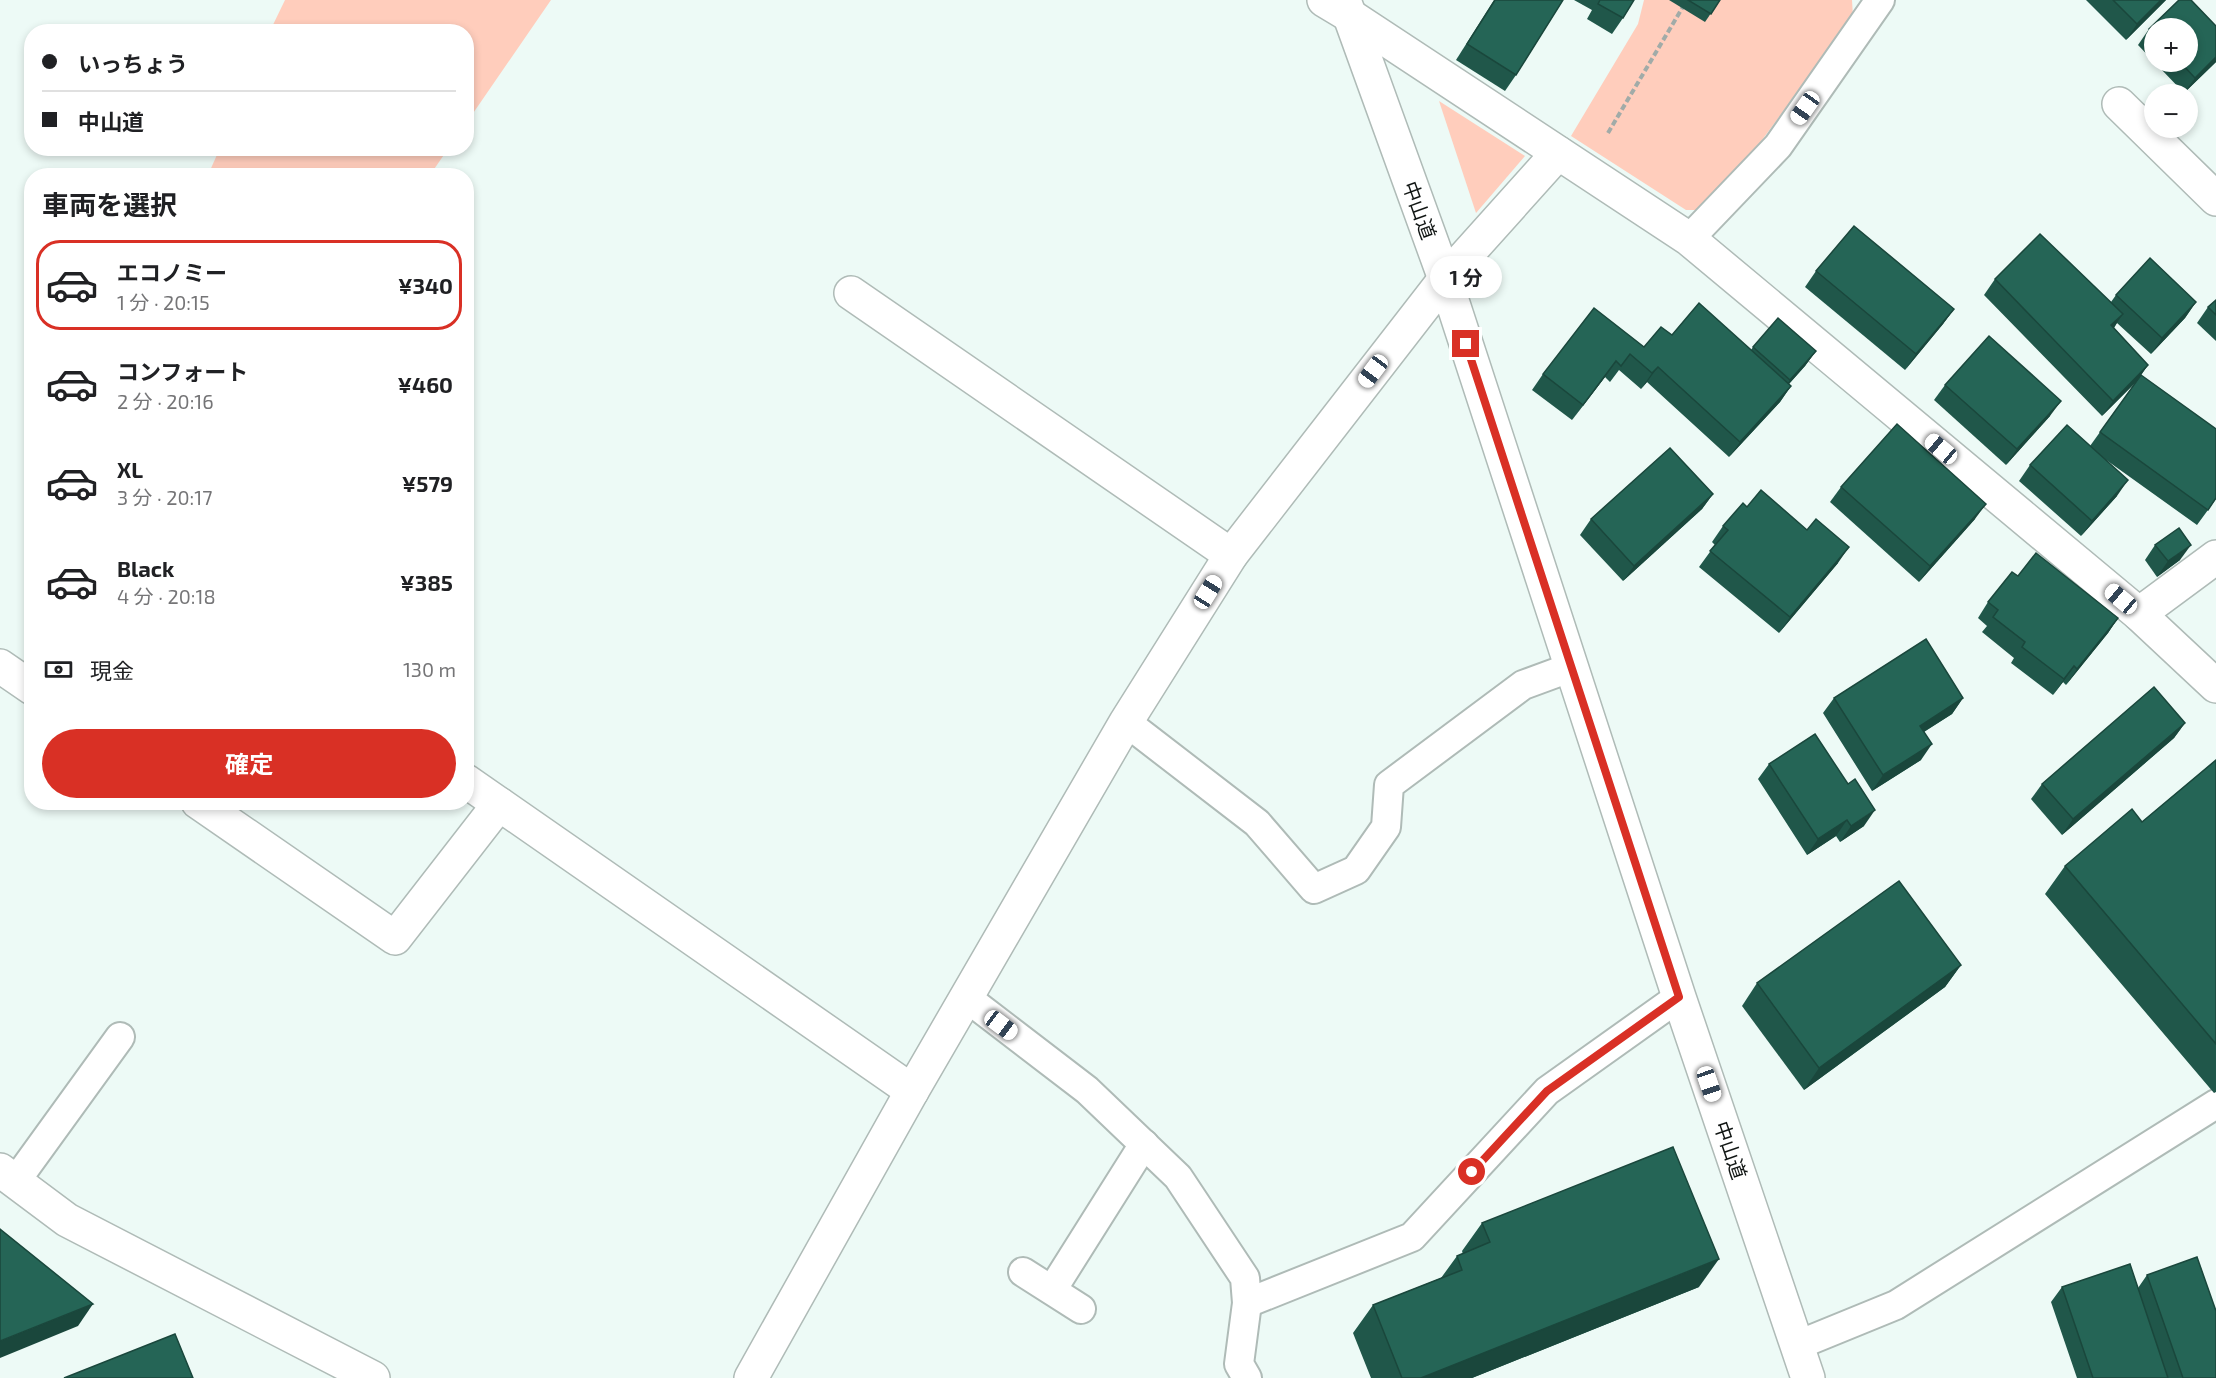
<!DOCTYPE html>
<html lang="ja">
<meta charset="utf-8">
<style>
body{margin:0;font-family:"Exo 2","Noto Sans JP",sans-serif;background:#f6f6f6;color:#202124;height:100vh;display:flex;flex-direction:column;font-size:22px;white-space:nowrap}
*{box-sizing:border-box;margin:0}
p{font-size:20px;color:#757577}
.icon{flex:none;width:33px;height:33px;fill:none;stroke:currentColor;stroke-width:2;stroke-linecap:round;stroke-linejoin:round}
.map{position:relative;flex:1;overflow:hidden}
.sheet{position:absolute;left:24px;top:168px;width:450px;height:642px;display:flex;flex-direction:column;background:#fff;border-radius:24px;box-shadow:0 3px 9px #0003}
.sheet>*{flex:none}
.hud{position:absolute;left:24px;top:24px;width:450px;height:132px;border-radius:24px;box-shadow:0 3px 9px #0003;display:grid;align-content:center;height:132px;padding:0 18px;background:#fff}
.tools{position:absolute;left:2144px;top:18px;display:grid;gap:12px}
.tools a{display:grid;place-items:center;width:54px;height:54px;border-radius:50%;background:#fff;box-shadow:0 3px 9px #0003;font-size:30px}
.end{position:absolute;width:27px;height:27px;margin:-14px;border:8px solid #d93025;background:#fff;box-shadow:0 0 0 3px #fff}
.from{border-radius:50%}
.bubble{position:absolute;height:42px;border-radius:21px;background:#fff;box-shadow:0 3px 9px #0003;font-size:20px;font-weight:700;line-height:42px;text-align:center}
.car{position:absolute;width:18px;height:36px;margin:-18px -9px;border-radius:8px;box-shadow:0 0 4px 2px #0007;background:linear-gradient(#fff 24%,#345 0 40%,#fff 0 76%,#345 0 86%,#fff 0)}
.hud b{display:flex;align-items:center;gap:21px;height:57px;font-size:22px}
.hud b+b{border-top:2px solid #e0e0e0}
.hud i{width:15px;height:15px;background:#202124}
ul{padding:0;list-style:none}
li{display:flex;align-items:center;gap:18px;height:90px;margin:0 12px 9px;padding:0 6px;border:3px solid transparent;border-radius:24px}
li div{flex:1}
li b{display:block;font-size:22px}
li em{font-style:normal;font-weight:700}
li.current{border-color:#d93025}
li>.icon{width:54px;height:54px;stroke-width:1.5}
h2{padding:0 18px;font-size:27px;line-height:72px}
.pay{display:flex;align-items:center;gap:15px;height:66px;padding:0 18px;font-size:22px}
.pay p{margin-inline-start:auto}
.action{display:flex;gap:12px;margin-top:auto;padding:12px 18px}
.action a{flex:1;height:69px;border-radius:36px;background:#d93025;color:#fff;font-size:24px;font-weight:700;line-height:69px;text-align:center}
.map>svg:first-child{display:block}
</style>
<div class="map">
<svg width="2216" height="1378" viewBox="0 0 2216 1378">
<rect width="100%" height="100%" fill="#edfaf6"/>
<g fill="#ffcdbc">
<path d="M 285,0 L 551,0 L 467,122 L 466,32 L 270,31 Z"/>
<path d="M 1644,0 L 1852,0 L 1853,17 L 1742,167 L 1699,210 L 1686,210 L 1571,136 L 1638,24 Z"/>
<path d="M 1439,101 L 1525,156 L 1476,213 Z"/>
<path d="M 220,148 L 448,148 L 448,149 L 430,175 L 208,175 Z"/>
</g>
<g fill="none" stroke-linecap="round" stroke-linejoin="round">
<g stroke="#afbbb7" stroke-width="32">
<g id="service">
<path d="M 1689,239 L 1778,146 L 1880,0"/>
<path d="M 1126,722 L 1257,823 L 1314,889 L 1356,870 L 1386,827 L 1389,785 L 1523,685 L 1572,667"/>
<path d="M 967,998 L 1087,1090 L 1178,1177 L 1245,1278 L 1247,1303 L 1239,1364 L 1247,1378"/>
<path d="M 15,1182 L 120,1037"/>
<path d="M 1023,1272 L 1081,1309"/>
<path d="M 1052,1290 L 1144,1144"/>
<path d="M 1247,1303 L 1412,1237 L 1547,1091 L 1679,997"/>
<path d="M 1798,1345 L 1896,1305 L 2216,1104"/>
</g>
</g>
<g stroke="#afbbb7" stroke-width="36">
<g id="minor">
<path d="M 1324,0 L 1349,15 L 1689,239 L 2139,614 L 2216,686"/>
<path d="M 2119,104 L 2216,199"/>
<path d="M 851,293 L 1231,555"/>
<path d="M 2139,614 L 2216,557"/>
<path d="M 0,666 L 32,688"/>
<path d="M 466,781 L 912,1091"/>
<path d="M 198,802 L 395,938 L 499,804"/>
<path d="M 0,1170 L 67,1220 L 373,1378"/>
<path d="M 751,1378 L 912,1091 L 1126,722 L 1231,555 L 1445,279 L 1558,153"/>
</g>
</g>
<g stroke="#afbbb7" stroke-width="36">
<path id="trunk" d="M 1344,0 L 1445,279 L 1679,997 L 1808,1378"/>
</g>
<path stroke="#a1aba8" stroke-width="4" stroke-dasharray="6 3" stroke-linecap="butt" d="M 1608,133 L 1687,0"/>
<use href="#service" stroke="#fff" stroke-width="28"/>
<use href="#minor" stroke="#fff" stroke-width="33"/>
<use href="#trunk" stroke="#fff" stroke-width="33"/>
</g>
<g fill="#20574a" fill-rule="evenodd">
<path d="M 1494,0 L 1563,0 L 1516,75 L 1505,91 L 1456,60 Z"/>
<path d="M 1574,0 L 1634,0 L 1623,18 L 1612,34 L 1587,19 L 1592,10 Z"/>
<path d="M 1669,0 L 1720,0 L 1705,22 Z"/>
<path d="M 2086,0 L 2166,0 L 2126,40 Z"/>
<path d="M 2179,0 L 2191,0 L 2216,26 L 2216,62 L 2184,93 L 2138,45 L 2149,29 ZM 2154,28 L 2187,28 L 2187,62 L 2154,62 Z"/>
<path d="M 1816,271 L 1954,309 L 1943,324 L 1905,370 L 1805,287 Z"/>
<path d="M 1995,279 L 2111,302 L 2116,295 L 2196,302 L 2185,318 L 2151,354 L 2117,323 L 2114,328 L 2148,365 L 2141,375 L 2216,499 L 2197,525 L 2102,457 L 2117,496 L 2081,536 L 2019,481 L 2030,465 L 2090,446 L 2136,382 L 2102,416 L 1984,295 Z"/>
<path d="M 2216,300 L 2216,341 L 2197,323 L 2208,307 Z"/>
<path d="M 1672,335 L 1751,350 L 1753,347 L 1816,351 L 1805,366 L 1789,384 L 1791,386 L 1780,402 L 1729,457 L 1647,382 L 1641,389 L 1619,370 L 1610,382 L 1605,377 L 1572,420 L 1532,390 L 1543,374 L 1644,347 Z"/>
<path d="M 1945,385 L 2050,416 L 2006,465 L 1934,400 Z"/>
<path d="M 1841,487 L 1975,519 L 1919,582 L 1830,502 Z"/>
<path d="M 1713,494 L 1702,509 L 1623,581 L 1580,535 L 1591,519 Z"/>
<path d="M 1747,507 L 1838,563 L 1779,633 L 1699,567 L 1715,545 L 1712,542 L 1723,526 Z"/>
<path d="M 2155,545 L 2180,560 L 2157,577 L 2145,560 Z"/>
<path d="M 2018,576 L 2118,618 L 2108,633 L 2066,685 L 2063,682 L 2053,695 L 2011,663 L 2014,658 L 1982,632 L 1987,626 L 1978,618 L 1988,602 Z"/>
<path d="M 1834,698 L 1963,698 L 1952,714 L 1924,732 L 1921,760 L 1872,791 L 1823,713 Z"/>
<path d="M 2185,723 L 2174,738 L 2062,835 L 2031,799 L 2042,784 Z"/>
<path d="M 2216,760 L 2216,1092 L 2214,1093 L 2045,894 L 2065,866 L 2142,822 Z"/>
<path d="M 1769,764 L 1864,826 L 1840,842 L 1836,836 L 1807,855 L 1758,779 Z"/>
<path d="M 1961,965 L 1945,987 L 1804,1090 L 1742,1006 L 1757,983 Z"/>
<path d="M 1482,1223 L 1699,1287 L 1472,1378 L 1371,1378 L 1353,1333 L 1373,1305 L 1441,1278 L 1457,1256 L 1463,1254 L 1462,1251 Z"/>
<path d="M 2147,1275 L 2216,1378 L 2077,1378 L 2051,1302 L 2062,1287 L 2138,1288 Z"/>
</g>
<g fill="#1a473c">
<path d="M 2161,0 L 2166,0 L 2126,40 L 2137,24 Z"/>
<path d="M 2216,57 L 2216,62 L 2184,93 L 2195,78 Z"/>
<path d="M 2196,302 L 2185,318 L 2151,354 L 2162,338 Z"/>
<path d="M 1954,309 L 1943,324 L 1905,370 L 1916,354 Z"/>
<path d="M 2123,314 L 2112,330 L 2111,325 Z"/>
<path d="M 1816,351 L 1805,366 L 1779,395 L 1790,380 Z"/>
<path d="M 1616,361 L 1605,377 L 1572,420 L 1583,405 Z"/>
<path d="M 2148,365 L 2137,381 L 2102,416 L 2113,401 Z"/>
<path d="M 1658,367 L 1647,382 L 1641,389 L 1652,373 Z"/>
<path d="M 1791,386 L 1780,402 L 1729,457 L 1740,442 Z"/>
<path d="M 2061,401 L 2050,416 L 2006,465 L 2017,449 Z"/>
<path d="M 2128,480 L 2117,496 L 2081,536 L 2092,521 Z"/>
<path d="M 1713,494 L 1702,509 L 1623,581 L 1634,566 Z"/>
<path d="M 1986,504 L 1975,519 L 1919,582 L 1930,566 Z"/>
<path d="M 2191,545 L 2180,560 L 2157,577 L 2168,561 Z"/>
<path d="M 1849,547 L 1838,563 L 1779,633 L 1790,617 Z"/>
<path d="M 2118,618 L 2108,633 L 2066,685 L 2077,669 Z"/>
<path d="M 2074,666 L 2063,682 L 2053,695 L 2064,679 Z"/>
<path d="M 1963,698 L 1952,714 L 1909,741 L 1920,726 Z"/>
<path d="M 2185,723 L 2174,738 L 2062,835 L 2073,819 Z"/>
<path d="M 1932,744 L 1921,760 L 1872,791 L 1883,775 Z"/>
<path d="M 1875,810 L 1864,826 L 1840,842 L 1851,826 Z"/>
<path d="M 1847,820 L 1836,836 L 1807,855 L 1818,839 Z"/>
<path d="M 1961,965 L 1945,987 L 1804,1090 L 1819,1068 Z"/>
<path d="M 1719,1259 L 1699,1287 L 1472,1378 L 1421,1378 Z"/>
<path d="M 93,1304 L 78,1326 L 0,1358 L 0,1341 Z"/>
</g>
<g fill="#256556" stroke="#1a473c" stroke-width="1.5">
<path d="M 1495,0 L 1563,0 L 1516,75 L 1467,44 Z"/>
<path d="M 1600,0 L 1634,0 L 1623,18 L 1598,4 Z"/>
<path d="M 1688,0 L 1720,0 L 1711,14 Z"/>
<path d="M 2113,0 L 2161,0 L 2137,24 Z"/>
<path d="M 2179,0 L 2191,0 L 2216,26 L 2216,57 L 2195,78 L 2180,62 L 2187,62 L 2187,28 L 2154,28 L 2154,34 L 2149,29 Z"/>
<path d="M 1854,226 L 1954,309 L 1916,354 L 1816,271 Z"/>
<path d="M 2040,234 L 2123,314 L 2111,325 L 2148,365 L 2113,401 L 1995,279 Z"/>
<path d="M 2150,258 L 2196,302 L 2162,338 L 2116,295 Z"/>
<path d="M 2216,300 L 2216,315 L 2208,307 Z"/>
<path d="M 1699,303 L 1791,386 L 1740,442 L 1658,367 L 1652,373 L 1630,354 L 1621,366 L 1616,361 L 1583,405 L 1543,374 L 1594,308 L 1644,347 L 1661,327 L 1672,335 Z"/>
<path d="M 1778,318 L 1816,351 L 1790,380 L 1753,347 Z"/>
<path d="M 1989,336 L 2061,401 L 2017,449 L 1945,385 Z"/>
<path d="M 2141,375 L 2216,429 L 2216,498 L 2208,510 L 2100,432 Z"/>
<path d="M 1897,424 L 1986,504 L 1930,566 L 1841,487 Z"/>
<path d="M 2067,425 L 2128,480 L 2092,521 L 2030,465 Z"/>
<path d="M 1670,448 L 1713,494 L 1634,566 L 1591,519 Z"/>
<path d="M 1761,490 L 1807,530 L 1816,519 L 1849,547 L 1790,617 L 1710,551 L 1728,530 L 1723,526 L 1743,503 L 1747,507 Z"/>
<path d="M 2179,528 L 2191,545 L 2168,561 L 2155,545 Z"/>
<path d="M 2036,553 L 2118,618 L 2077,669 L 2074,666 L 2064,679 L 2022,647 L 2025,642 L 1993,617 L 1998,610 L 1988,602 L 2012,572 L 2018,576 Z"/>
<path d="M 1926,639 L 1963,698 L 1920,726 L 1932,744 L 1883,775 L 1834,698 Z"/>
<path d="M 2154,687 L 2185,723 L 2073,819 L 2042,784 Z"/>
<path d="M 1815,734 L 1848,784 L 1855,779 L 1875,810 L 1851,826 L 1847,820 L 1818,839 L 1769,764 Z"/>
<path d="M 2216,760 L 2216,1044 L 2065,866 L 2132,809 L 2142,822 Z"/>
<path d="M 1899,881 L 1961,965 L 1819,1068 L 1757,983 Z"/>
<path d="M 1673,1147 L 1719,1259 L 1421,1378 L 1402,1378 L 1373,1305 L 1462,1270 L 1457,1256 L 1490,1242 L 1482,1223 Z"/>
<path d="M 0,1229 L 93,1304 L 0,1341 Z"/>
<path d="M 2197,1257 L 2216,1311 L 2216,1378 L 2183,1378 L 2147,1275 Z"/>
<path d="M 2130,1264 L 2168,1378 L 2093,1378 L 2062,1287 Z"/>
<path d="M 175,1334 L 193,1378 L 64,1378 Z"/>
</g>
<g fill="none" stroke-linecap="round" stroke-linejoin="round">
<path stroke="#d93025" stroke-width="8" d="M 1466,344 L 1679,997 L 1547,1091 L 1472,1172"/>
</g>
<g text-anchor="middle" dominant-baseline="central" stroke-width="6" stroke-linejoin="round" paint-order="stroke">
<g font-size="20" fill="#101513" stroke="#fff">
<text transform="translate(1420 210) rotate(70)">中山道</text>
<text transform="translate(1731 1150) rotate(71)">中山道</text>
</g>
</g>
</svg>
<div class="tools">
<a>+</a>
<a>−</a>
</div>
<i class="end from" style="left:1472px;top:1172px"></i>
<i class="end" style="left:1466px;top:344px"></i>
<div class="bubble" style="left:1430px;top:256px;width:72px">1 分</div>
<i class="car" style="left:1805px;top:108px;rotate:215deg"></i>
<i class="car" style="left:1373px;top:371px;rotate:217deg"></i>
<i class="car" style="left:1941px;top:449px;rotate:310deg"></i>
<i class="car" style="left:1208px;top:592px;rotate:32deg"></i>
<i class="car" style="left:2121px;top:599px;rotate:310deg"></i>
<i class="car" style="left:1001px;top:1025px;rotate:127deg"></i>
<i class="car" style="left:1709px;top:1084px;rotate:161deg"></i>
<div class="hud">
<b><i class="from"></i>いっちょう</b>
<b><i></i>中山道</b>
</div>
<section class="sheet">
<h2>車両を選択</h2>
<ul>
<li class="current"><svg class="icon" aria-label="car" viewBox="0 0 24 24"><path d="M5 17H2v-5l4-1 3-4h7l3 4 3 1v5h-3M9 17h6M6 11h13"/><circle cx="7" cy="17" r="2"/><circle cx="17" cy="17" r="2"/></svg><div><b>エコノミー</b><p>1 分 · 20:15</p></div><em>¥340</em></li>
<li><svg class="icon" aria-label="car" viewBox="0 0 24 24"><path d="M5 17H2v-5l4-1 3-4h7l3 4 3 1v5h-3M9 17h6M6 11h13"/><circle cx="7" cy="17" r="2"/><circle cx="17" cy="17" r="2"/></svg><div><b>コンフォート</b><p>2 分 · 20:16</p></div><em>¥460</em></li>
<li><svg class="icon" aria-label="car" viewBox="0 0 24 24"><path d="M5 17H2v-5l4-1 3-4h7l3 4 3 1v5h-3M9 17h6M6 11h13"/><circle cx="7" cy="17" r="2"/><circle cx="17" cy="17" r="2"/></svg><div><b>XL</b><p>3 分 · 20:17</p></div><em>¥579</em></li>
<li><svg class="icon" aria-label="car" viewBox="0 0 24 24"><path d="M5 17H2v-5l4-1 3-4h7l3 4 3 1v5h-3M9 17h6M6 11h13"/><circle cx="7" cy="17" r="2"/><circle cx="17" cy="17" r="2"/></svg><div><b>Black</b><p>4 分 · 20:18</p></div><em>¥385</em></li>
</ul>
<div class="pay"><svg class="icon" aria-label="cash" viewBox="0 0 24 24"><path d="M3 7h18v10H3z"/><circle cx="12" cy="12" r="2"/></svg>現金<p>130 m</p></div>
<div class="action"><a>確定</a></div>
</section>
</div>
